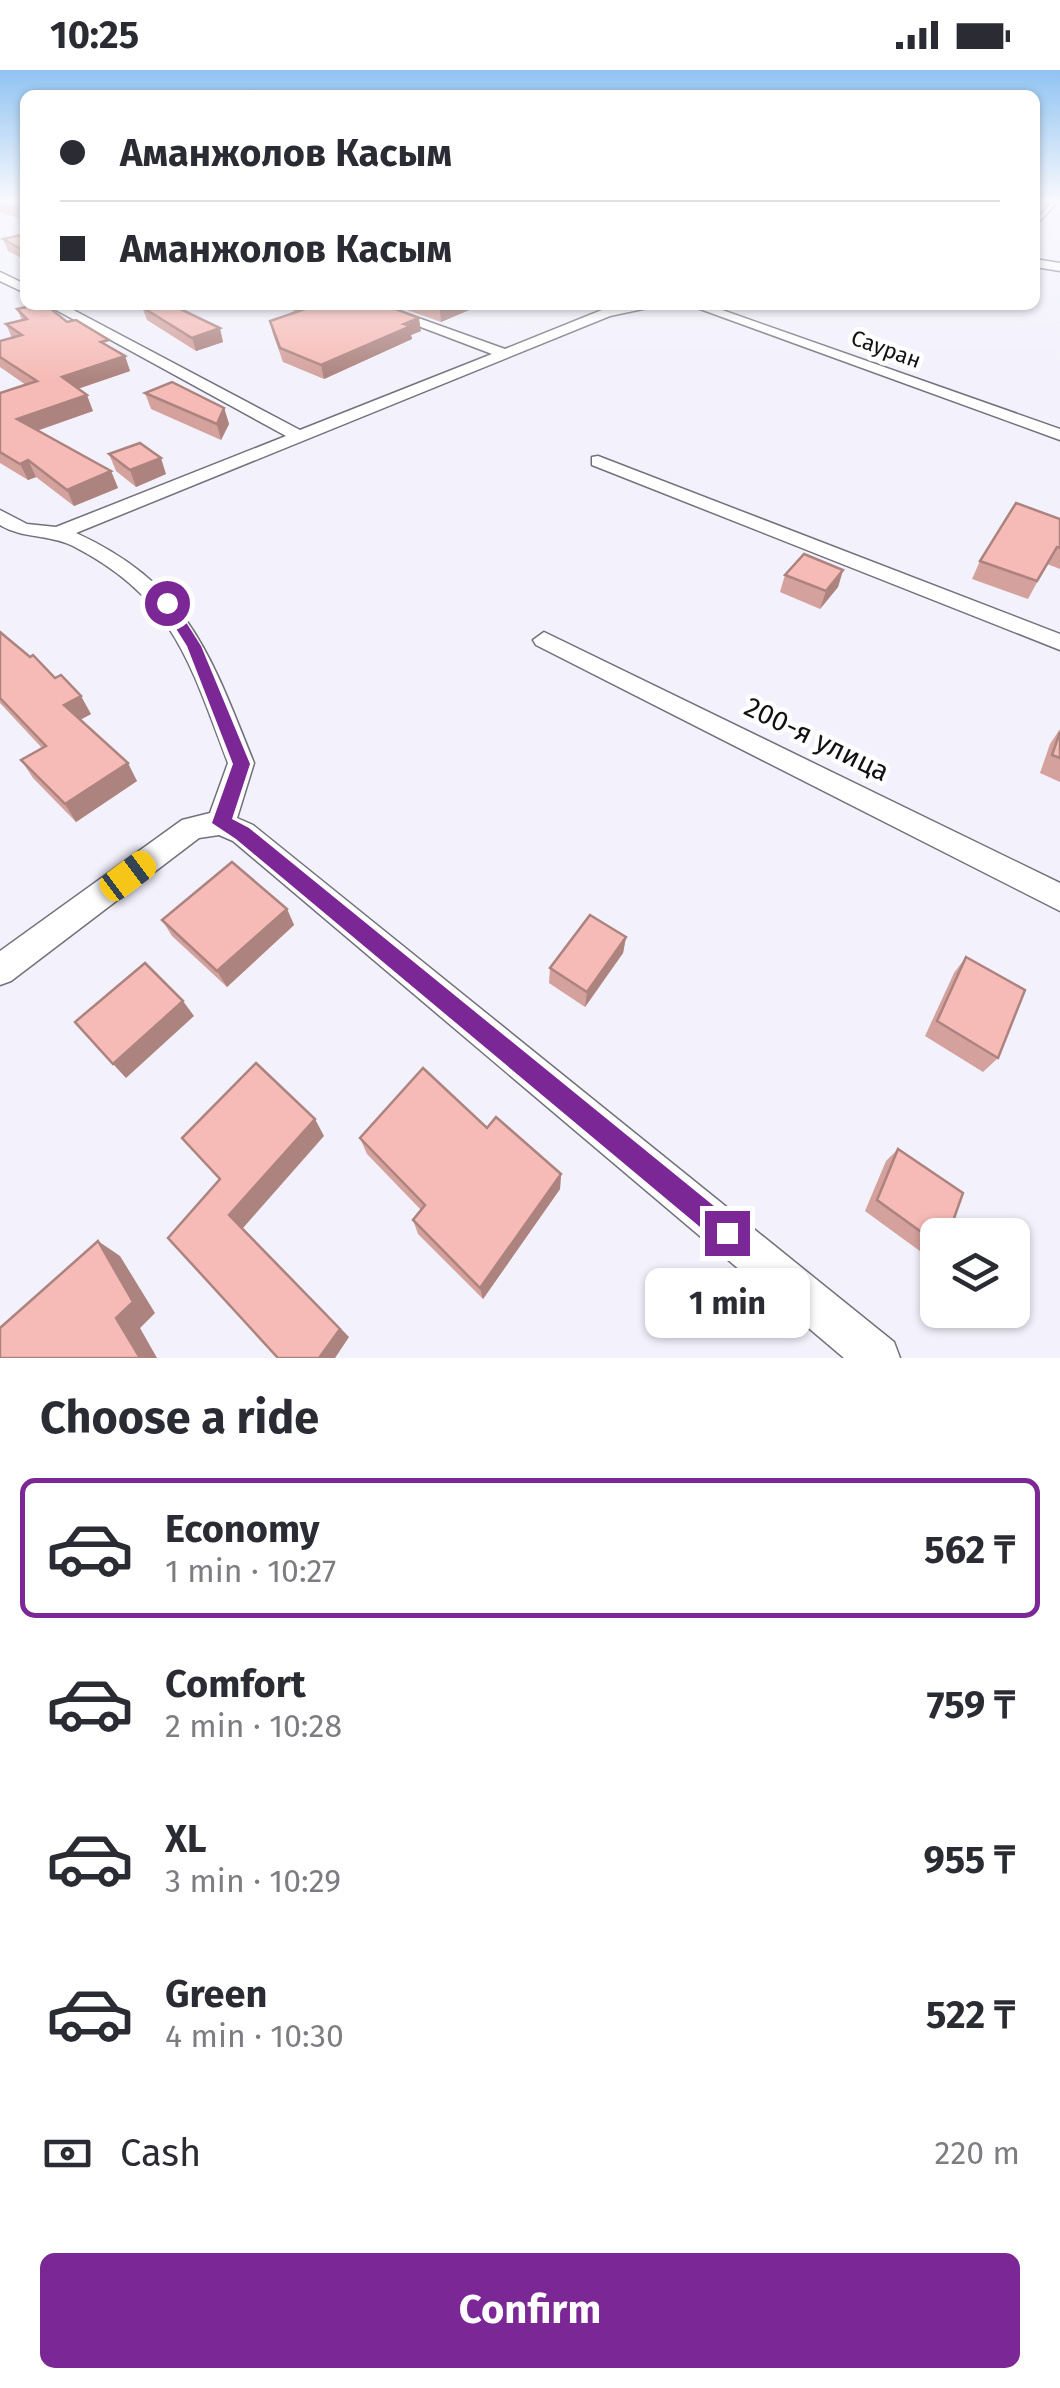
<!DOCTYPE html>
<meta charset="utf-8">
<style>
body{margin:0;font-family:"Fira Sans",sans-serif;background:#f2f2f3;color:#2b2b33;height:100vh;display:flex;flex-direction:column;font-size:38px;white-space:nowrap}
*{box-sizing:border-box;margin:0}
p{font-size:32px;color:#7c7c81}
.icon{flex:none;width:55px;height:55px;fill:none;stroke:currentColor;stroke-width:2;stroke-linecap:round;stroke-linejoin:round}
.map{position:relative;height:1288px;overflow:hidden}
.panel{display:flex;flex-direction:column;background:#fff;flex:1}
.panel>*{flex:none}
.top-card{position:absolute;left:20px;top:20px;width:1020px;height:220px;border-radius:15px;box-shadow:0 2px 8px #0004;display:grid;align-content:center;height:220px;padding:0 40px;background:#fff}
.fabs{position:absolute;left:920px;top:1148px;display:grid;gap:20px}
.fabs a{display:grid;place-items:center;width:110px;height:110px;border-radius:15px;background:#fff;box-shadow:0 2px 8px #0004;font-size:50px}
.end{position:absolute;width:45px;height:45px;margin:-22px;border:12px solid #7c2796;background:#fff;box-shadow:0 0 0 5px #fff}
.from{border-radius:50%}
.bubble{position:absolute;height:70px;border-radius:15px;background:#fff;box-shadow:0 2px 8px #0004;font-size:32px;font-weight:700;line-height:70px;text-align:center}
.car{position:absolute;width:30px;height:60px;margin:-30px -15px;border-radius:12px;box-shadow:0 0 8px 2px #0007;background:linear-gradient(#f5c518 24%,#345 0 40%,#f5c518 0 76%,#345 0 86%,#f5c518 0)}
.top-card b{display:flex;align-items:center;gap:35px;height:95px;font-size:38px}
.top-card b+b{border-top:2px solid #e1e1e2}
.top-card i{width:25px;height:25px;background:#2b2b33}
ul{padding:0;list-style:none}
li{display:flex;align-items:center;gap:30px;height:140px;margin:0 20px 15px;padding:0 20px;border:5px solid transparent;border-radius:15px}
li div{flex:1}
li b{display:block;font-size:38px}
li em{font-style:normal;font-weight:700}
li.selected{border-color:#7c2796}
li>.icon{width:90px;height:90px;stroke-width:1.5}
h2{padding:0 40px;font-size:45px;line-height:120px}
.pay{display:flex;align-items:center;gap:25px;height:110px;padding:0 40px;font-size:38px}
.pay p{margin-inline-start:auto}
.primary-button{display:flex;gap:20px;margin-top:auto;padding:20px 40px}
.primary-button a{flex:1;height:115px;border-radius:15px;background:#7c2796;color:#fff;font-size:40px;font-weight:700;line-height:115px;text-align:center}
.status{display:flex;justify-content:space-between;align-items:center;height:70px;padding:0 50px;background:#fff;direction:ltr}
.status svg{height:28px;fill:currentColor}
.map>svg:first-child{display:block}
</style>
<div class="status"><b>10:25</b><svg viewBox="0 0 49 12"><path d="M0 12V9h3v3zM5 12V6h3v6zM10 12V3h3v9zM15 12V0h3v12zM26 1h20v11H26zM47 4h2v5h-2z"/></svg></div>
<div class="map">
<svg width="1060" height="1288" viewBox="0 0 1060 1288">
<rect width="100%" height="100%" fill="#f2f1fc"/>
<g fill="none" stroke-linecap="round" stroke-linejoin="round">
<g stroke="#72717b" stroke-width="3">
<path id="service" d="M 1054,130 L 1059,130 L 1035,156 L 1035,151 Z"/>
</g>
<g stroke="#72717b" stroke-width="3">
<g id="minor">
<path d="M 1035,189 L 1060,193 L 1060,201 L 1035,197 Z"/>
<path d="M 0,202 L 25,214 L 25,223 L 0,211 Z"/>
<path d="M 47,235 L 64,235 L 300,360 L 492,284 L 363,235 L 382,235 L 505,279 L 602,240 L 662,235 L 610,246 L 76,463 C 188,514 211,586 254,693 L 237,748 L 253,755 L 894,1272 L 900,1288 L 844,1288 L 233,771 L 219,765 L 199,768 L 11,911 L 0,915 L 0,881 L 182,750 L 210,743 L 228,693 C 190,593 174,528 73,476 C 49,464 23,469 0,455 L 0,440 L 27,454 L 56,457 L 286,366 Z"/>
<path d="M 689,235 L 708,235 L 1060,359 L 1060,370 Z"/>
<path d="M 598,386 L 1060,564 L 1060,580 L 592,395 L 592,387 Z"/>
<path d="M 544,562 L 1060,813 L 1060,841 L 536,575 L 533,570 Z"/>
</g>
</g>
<use href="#service" fill="#fff" fill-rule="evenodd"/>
<use href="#minor" fill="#fff" fill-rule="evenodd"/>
</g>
<g fill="#d4a19d">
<path d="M 0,130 L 25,130 L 25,150 L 0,142 Z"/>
<path d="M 25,164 L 25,190 L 8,181 L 3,169 Z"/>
<path d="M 144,235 L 203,235 L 183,240 L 223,272 L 196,281 L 147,250 L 142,237 Z"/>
<path d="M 292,235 L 385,235 L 421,261 L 411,265 L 412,269 L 324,309 L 283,292 L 273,264 L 270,251 L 295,242 L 293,241 Z"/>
<path d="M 393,235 L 481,235 L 441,252 Z"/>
<path d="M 17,239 L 67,252 L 125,286 L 130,301 L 78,319 L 93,341 L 37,361 L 111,401 L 118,418 L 74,436 L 36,407 L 28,410 L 0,393 L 0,323 L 26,315 L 0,297 L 0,271 L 12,268 L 6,254 L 22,250 Z"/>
<path d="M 145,323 L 224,338 L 229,354 L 221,370 L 151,339 Z"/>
<path d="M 109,384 L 166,404 L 136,417 L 116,401 Z"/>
<path d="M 1060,449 L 1060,499 L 1047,494 L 1028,529 L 972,509 L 980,491 Z"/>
<path d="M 843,500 L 838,517 L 820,539 L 780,522 L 785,505 Z"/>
<path d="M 0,562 L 91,644 L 80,650 L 137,711 L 76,752 L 33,708 L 21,690 L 42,678 L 0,633 Z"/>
<path d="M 1060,659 L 1060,712 L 1040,703 L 1050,674 Z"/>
<path d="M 287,839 L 294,855 L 227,917 L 172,866 L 162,850 Z"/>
<path d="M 626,867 L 623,883 L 585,937 L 549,913 L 550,898 Z"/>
<path d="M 966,887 L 998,988 L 983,1002 L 925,966 L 954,903 Z"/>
<path d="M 487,1058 L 561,1104 L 560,1119 L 483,1229 L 418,1164 L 413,1150 L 421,1140 L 367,1084 L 360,1068 Z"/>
<path d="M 898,1079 L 938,1165 L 938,1181 L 928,1187 L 865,1141 L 886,1091 Z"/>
</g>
<g fill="#ac837f">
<path d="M 166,235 L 203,235 L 169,244 Z"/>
<path d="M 450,235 L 481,235 L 441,252 L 440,239 Z"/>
<path d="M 419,248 L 421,261 L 411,265 L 412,269 L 324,309 L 321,295 Z"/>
<path d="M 220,258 L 223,272 L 196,281 L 192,268 Z"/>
<path d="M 125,286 L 130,301 L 68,322 L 62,307 Z"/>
<path d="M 87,325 L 93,341 L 24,365 L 17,349 Z"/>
<path d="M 224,338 L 229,354 L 221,370 L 217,354 Z"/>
<path d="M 161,388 L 166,404 L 136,417 L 130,400 Z"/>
<path d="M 28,390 L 36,407 L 28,410 L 20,394 Z"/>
<path d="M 111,401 L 118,418 L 74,436 L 67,420 Z"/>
<path d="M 843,500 L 838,517 L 820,539 L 826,521 Z"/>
<path d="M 81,626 L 91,644 L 74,653 L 64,635 Z"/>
<path d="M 128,693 L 137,711 L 76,752 L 65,734 Z"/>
<path d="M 287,839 L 294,855 L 227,917 L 217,901 Z"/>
<path d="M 626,867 L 623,883 L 585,937 L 587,922 Z"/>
<path d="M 183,931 L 194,946 L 126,1008 L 113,994 Z"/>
<path d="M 315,1049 L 324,1066 L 243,1158 L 349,1267 L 335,1288 L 319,1288 L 229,1145 Z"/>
<path d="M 561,1104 L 560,1119 L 483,1229 L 480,1218 Z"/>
<path d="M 98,1171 L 120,1186 L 155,1243 L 140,1258 L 157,1288 L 140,1288 L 116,1248 Z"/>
</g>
<g fill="#f6bbb6" stroke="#ac837f" stroke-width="2.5">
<path d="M 0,130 L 25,130 L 25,141 L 0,132 Z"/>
<path d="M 25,164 L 25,181 L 3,169 Z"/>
<path d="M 35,235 L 46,235 L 67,252 L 76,250 L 109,270 L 101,272 L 125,286 L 62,307 L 87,325 L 17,349 L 111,401 L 67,420 L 28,390 L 20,394 L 0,382 L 0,323 L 37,311 L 0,287 L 0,271 L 22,265 L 6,254 L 27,249 L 17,239 Z"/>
<path d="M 144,235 L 172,235 L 220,258 L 192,268 L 142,237 Z"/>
<path d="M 307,235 L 385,235 L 419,248 L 404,254 L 411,256 L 321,295 L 280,278 L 270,251 L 311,237 Z"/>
<path d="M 428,235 L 450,235 L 440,239 Z"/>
<path d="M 172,312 L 224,338 L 217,354 L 145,323 Z"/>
<path d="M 140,373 L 161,388 L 130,400 L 109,384 Z"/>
<path d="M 1016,433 L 1060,449 L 1060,478 L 1057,477 L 1037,511 L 980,491 Z"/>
<path d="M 804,484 L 843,500 L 826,521 L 785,505 Z"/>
<path d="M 0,562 L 30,587 L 33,585 L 55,608 L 61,605 L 81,626 L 64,635 L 128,693 L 65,734 L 21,690 L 46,676 L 0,628 Z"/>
<path d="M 1060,662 L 1060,688 L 1052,685 Z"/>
<path d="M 232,792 L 287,839 L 217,901 L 162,850 Z"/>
<path d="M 590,845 L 626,867 L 587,922 L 550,898 Z"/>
<path d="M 966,887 L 1025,920 L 998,988 L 937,951 Z"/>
<path d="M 145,893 L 183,931 L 113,994 L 75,952 Z"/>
<path d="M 256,993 L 315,1049 L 229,1145 L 340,1259 L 319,1288 L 278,1288 L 168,1168 L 220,1109 L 182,1068 Z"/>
<path d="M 423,998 L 487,1058 L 496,1047 L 561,1104 L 480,1218 L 413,1150 L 425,1135 L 360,1068 Z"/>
<path d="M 898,1079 L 963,1123 L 948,1165 L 938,1165 L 938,1174 L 877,1130 Z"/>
<path d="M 98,1171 L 133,1232 L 116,1248 L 140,1288 L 0,1288 L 0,1258 Z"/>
</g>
<linearGradient id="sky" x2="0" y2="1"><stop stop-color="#90c3f1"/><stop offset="0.42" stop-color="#f9f9fe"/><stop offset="1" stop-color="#f9f9fe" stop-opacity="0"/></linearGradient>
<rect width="1060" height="310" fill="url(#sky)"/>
<path fill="#7c2796" d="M 162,530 L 172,530 L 201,576 L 250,694 L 232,749 L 249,758 L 736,1154 L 740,1163 L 736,1172 L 727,1176 L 718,1172 L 236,769 L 212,753 L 233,694 L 187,576 L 160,533 Z"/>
<g text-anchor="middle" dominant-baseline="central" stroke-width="9" stroke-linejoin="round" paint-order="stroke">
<g font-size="22" fill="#111114" stroke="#fff">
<text transform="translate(886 279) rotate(20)">Сауран</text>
</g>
<g font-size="28" fill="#111114" stroke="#fff">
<text transform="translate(817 669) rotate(26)">200-я улица</text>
</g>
</g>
</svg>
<div class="fabs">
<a><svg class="icon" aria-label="layers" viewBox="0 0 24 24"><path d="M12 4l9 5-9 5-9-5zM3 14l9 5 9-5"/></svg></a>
</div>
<i class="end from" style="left:167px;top:533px"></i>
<i class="end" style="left:727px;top:1163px"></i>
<div class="bubble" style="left:645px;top:1198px;width:165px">1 min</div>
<i class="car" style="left:128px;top:806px;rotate:53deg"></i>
<div class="top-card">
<b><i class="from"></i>Аманжолов Касым</b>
<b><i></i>Аманжолов Касым</b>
</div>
</div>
<section class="panel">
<h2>Choose a ride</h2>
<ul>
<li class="selected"><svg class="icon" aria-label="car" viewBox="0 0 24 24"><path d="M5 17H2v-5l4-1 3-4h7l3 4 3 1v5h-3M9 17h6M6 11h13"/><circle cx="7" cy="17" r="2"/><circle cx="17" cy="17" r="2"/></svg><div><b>Economy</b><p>1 min · 10:27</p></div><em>562 ₸</em></li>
<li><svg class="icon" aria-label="car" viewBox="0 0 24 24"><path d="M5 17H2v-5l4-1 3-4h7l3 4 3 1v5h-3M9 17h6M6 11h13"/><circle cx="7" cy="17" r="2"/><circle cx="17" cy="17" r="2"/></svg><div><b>Comfort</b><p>2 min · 10:28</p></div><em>759 ₸</em></li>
<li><svg class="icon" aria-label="car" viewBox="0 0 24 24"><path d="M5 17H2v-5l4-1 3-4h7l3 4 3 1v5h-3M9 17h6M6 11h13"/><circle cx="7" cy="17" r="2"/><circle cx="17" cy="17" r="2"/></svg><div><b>XL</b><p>3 min · 10:29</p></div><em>955 ₸</em></li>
<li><svg class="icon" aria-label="car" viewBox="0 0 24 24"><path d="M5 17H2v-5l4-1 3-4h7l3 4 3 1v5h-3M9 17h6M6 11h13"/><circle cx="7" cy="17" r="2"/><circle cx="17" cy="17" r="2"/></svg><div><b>Green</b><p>4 min · 10:30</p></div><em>522 ₸</em></li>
</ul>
<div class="pay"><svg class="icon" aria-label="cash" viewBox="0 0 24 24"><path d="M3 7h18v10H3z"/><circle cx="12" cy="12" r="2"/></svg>Cash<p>220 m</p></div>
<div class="primary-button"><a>Confirm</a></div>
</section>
